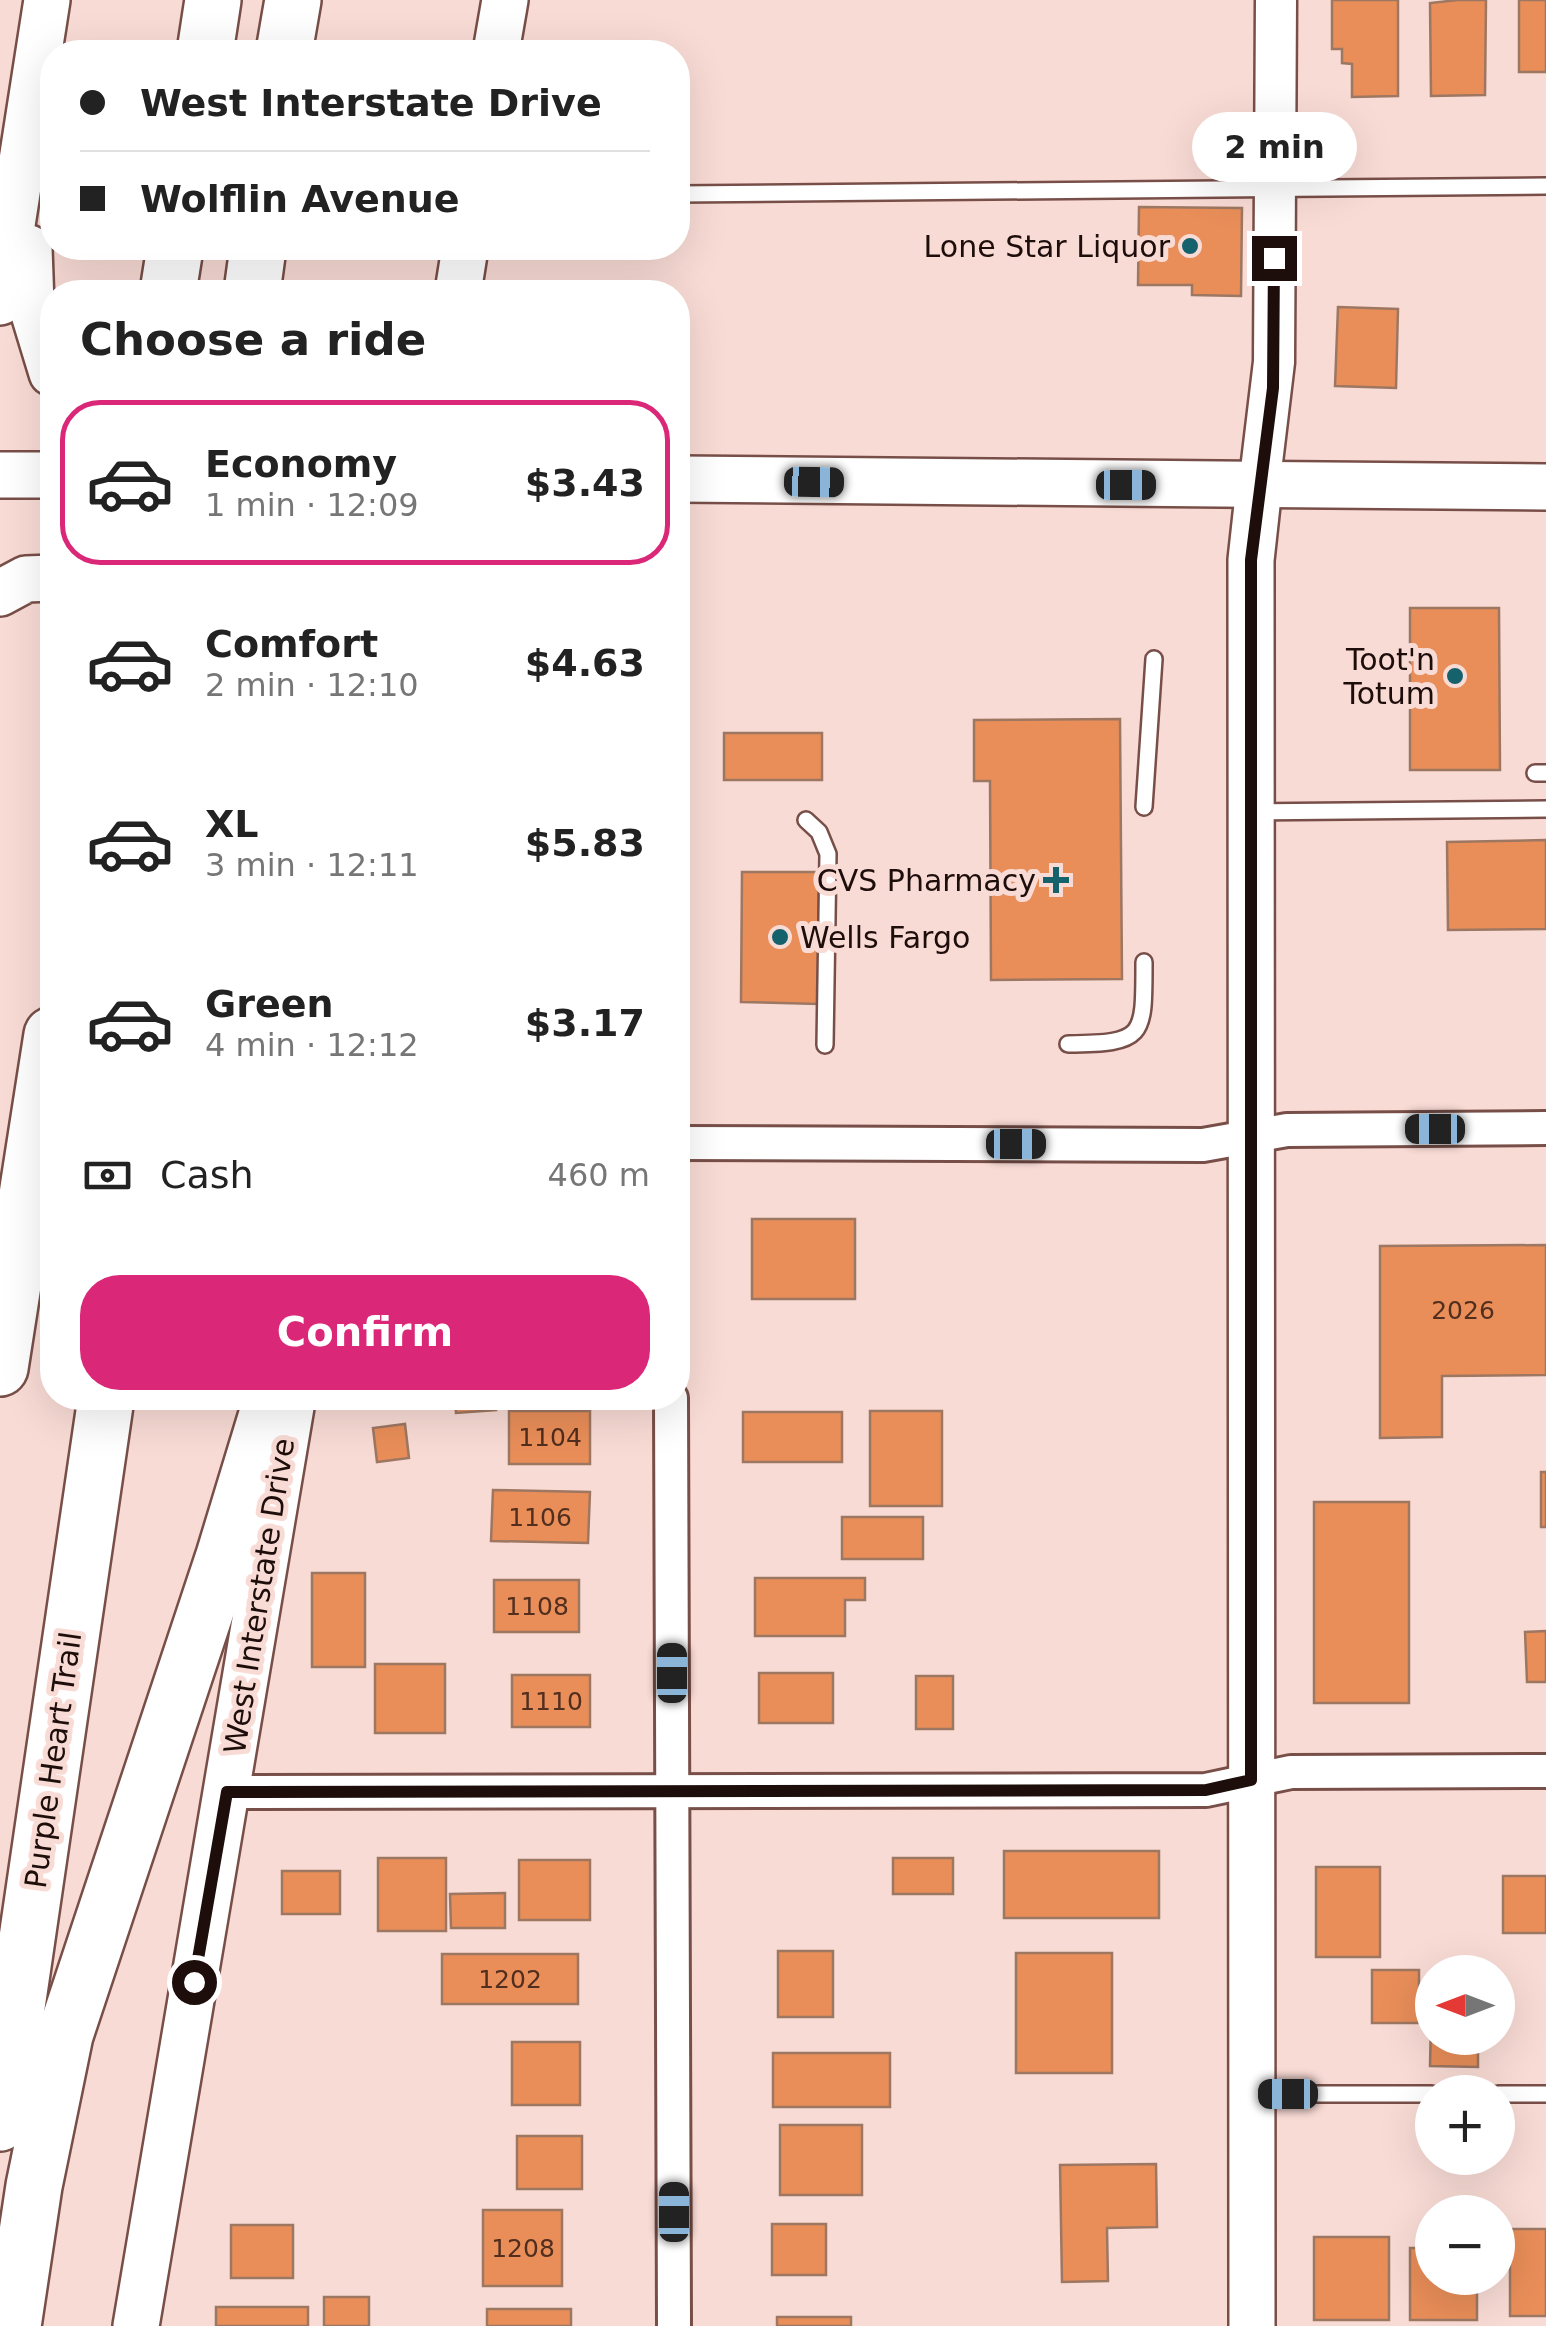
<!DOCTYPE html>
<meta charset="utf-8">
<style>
body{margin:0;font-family:"DejaVu Sans",sans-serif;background:#f2f2f2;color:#222;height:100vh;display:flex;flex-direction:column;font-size:38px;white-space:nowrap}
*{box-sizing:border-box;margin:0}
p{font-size:32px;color:#767676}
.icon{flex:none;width:55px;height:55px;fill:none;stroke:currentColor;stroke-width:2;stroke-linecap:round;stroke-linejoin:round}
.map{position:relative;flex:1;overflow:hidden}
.sheet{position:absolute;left:40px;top:280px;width:650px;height:1130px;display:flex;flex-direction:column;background:#fff;border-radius:40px;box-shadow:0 10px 40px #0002}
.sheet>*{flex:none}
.guide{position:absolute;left:40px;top:40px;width:650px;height:220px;border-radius:40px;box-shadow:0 10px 40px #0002;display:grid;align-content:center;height:220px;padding:0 40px;background:#fff}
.needle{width:65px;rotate:270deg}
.controls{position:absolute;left:1415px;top:1955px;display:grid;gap:20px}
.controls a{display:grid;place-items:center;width:100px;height:100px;border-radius:50%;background:#fff;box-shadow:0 10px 40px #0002;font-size:50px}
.end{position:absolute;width:45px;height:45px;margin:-22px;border:12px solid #1e0e0b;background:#fff;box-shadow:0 0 0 5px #fff}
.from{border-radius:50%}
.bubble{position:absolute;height:70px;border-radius:35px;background:#fff;box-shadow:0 10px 40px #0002;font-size:32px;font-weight:700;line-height:70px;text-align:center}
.car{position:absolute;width:30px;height:60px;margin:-30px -15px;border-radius:12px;box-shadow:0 0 8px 2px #0007;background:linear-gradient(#222 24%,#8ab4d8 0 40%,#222 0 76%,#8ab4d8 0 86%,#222 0)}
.guide b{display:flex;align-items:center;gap:35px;height:95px;font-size:38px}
.guide b+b{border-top:2px solid #e0e0e0}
.guide i{width:25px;height:25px;background:#222}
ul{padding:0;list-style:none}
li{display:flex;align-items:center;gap:30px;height:165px;margin:0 20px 15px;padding:0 20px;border:5px solid transparent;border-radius:40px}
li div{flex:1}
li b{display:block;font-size:38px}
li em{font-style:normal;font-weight:700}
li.selected{border-color:#db2777}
li>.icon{width:90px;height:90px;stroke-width:1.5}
h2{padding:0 40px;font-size:45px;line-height:120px}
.pay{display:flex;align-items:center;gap:25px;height:110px;padding:0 40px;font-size:38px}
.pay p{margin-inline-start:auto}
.cta{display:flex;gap:20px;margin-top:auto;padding:20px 40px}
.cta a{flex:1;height:115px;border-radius:40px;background:#db2777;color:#fff;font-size:40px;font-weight:700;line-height:115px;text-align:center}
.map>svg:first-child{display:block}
</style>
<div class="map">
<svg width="1546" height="2326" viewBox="0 0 1546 2326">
<rect width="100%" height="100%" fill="#f9dbd5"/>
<g fill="#e98e59" stroke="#9d7762" stroke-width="2.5">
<path d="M 1332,0 L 1398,0 L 1398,96 L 1352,97 L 1352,64 L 1342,63 L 1342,49 L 1332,49 Z"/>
<path d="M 1458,0 L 1486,0 L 1485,95 L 1431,96 L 1430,3 Z"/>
<rect x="1519" y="0" width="27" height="72"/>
<path d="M 1139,207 L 1242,208 L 1241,296 L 1192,295 L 1192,285 L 1138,285 Z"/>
<path d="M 1338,307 L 1398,309 L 1396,388 L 1335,386 Z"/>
<path d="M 1410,608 L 1499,608 L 1500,770 L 1410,770 Z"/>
<path d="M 1120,719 L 1122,979 L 991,980 L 990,781 L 974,781 L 974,720 Z"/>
<rect x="724" y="733" width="98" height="47"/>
<path d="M 1546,840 L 1546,929 L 1448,930 L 1447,842 Z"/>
<path d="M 742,872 L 819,872 L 818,1004 L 741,1002 Z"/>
<rect x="752" y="1219" width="103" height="80"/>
<path d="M 1546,1245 L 1546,1375 L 1442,1376 L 1442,1437 L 1380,1438 L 1380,1246 Z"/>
<path d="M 455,1398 L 495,1398 L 496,1410 L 456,1413 Z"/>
<rect x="509" y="1411" width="81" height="53"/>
<rect x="870" y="1411" width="72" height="95"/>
<rect x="743" y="1412" width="99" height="50"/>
<path d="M 405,1424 L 409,1458 L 377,1462 L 373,1428 Z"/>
<rect x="1541" y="1472" width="5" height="55"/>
<path d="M 493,1490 L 590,1492 L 588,1543 L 491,1541 Z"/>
<rect x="1314" y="1502" width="95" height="201"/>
<rect x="842" y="1517" width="81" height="42"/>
<rect x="312" y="1573" width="53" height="94"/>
<path d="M 755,1578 L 865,1578 L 865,1600 L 845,1600 L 845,1636 L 755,1636 Z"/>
<rect x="494" y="1580" width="85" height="52"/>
<path d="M 1546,1631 L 1546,1682 L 1527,1682 L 1525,1632 Z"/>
<rect x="375" y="1664" width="70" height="69"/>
<rect x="759" y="1673" width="74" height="50"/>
<rect x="512" y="1675" width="78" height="52"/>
<rect x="916" y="1676" width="37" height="53"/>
<rect x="1004" y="1851" width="155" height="67"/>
<rect x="378" y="1858" width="68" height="73"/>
<rect x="893" y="1858" width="60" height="36"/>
<rect x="519" y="1860" width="71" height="60"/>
<rect x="1316" y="1867" width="64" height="90"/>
<rect x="282" y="1871" width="58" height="43"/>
<rect x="1503" y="1876" width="43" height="57"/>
<path d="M 505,1893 L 505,1928 L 451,1928 L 450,1894 Z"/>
<rect x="778" y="1951" width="55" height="66"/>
<rect x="1016" y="1953" width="96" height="120"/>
<rect x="442" y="1954" width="136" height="50"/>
<rect x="1372" y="1970" width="47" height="53"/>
<path d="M 1431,2022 L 1432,2038 L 1478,2038 L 1478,2067 L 1430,2066 Z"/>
<rect x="512" y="2042" width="68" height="63"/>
<rect x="773" y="2053" width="117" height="54"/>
<rect x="780" y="2125" width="82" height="70"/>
<rect x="517" y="2136" width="65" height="53"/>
<path d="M 1156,2164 L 1157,2227 L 1107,2228 L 1108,2281 L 1062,2282 L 1060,2165 Z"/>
<rect x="483" y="2210" width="79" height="76"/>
<rect x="772" y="2224" width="54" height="51"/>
<rect x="231" y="2225" width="62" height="53"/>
<rect x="1510" y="2229" width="36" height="87"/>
<rect x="1314" y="2237" width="75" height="83"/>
<path d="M 1410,2248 L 1432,2248 L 1432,2278 L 1477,2278 L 1477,2320 L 1410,2320 Z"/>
<rect x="324" y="2297" width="45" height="29"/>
<rect x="216" y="2307" width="92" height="19"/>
<rect x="487" y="2309" width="84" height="17"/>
<rect x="777" y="2317" width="74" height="9"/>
</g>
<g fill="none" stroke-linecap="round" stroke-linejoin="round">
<g stroke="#784f48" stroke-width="20">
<g id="service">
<path d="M 678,194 L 1546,186"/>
<path d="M 1535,773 L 1546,773"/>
<path d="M 1144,807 L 1154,659"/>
<path d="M 1255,812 L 1546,809"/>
<path d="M 806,820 L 819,832 L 828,854 L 825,1045"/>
<path d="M 1068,1044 C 1145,1043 1144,1038 1144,962"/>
<path d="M 1257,2094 L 1432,2094"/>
<path d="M 1498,2094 L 1546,2094"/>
</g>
</g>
<g stroke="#784f48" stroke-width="38">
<g id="minor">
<path d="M 678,1143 L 1203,1145 L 1287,1130 L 1546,1128"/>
<path d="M 671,1398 L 674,2326"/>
<path d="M 227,1792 L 1206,1790 L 1291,1772 L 1546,1771"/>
</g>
</g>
<g stroke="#784f48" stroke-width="45">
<path id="tertiary" d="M 1259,487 L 1274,362 L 1276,0"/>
</g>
<g stroke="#784f48" stroke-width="50">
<g id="secondary">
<path d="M 496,52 L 505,0"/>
<path d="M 29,248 L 31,304 L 52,373"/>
<path d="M 458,292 L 465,248"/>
<path d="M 0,302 L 47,0"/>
<path d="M 0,475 L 52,475"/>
<path d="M 678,479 L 1546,487"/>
<path d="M 0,593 L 26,579 L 52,578"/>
<path d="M 136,2326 L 292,1401"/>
<path d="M 1252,2326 L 1251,560 L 1259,487"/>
</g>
</g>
<g stroke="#784f48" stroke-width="60">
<g id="motorway">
<path d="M 205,52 L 213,0"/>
<path d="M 284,52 L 293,0"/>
<path d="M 168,292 L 175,248"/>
<path d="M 252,292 L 258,248"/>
<path d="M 0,1368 L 52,1035"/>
<path d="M 0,2123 L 106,1398"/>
<path d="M 13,2326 L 34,2186 L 65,2035 L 224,1556 L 272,1398"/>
</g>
</g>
<use href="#service" stroke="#fff" stroke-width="15"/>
<use href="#minor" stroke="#fff" stroke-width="32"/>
<use href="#tertiary" stroke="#fff" stroke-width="40"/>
<use href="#secondary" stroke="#fff" stroke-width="45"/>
<use href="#motorway" stroke="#fff" stroke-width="55"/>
</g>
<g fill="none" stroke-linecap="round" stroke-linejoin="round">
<path stroke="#1e0e0b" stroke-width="12" d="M 194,1982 L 227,1792 L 1206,1790 L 1251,1780 L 1251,560 L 1273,388 L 1274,258"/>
</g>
<g fill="#15626d" stroke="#f9dbd5" stroke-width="4">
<circle cx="1190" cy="246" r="10"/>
<circle cx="1455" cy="676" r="10"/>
<path d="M1051 865h10v10h10v10h-10v10h-10v-10h-10v-10h10z"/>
<circle cx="780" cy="937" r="10"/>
</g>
<g text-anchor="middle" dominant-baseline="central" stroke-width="10" stroke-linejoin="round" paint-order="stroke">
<g font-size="25" fill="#512e1e">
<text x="1463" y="1310">2026</text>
<text x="550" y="1437">1104</text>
<text x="540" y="1517">1106</text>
<text x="537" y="1606">1108</text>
<text x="551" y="1701">1110</text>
<text x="510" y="1979">1202</text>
<text x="523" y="2248">1208</text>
</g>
<g font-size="30" fill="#1e0e0b" stroke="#f9dbd5" text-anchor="end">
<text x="1170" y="246">Lone Star Liquor</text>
<text x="1435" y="659">Toot'n<tspan x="1435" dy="34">Totum</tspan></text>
<text x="1036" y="880">CVS Pharmacy</text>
<text x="800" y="937" text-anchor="start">Wells Fargo</text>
</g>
<g font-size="30" fill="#1e0e0b" stroke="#f9dbd5">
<text transform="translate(259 1596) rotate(-81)">West Interstate Drive</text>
<text transform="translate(53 1760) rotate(-82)">Purple Heart Trail</text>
</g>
</g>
</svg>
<div class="controls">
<a><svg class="needle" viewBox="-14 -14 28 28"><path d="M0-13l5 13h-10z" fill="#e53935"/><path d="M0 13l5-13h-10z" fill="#767676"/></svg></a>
<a>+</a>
<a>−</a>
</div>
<i class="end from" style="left:194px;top:1982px"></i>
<i class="end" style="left:1274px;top:258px"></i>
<div class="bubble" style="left:1192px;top:112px;width:165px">2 min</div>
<i class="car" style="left:814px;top:482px;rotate:91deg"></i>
<i class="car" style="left:1126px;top:485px;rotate:90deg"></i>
<i class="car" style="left:1435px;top:1129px;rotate:270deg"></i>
<i class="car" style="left:1016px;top:1144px;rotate:90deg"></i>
<i class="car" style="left:672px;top:1673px;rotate:0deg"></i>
<i class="car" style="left:1288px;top:2094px;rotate:270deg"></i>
<i class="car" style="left:674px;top:2212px;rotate:0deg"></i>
<div class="guide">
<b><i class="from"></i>West Interstate Drive</b>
<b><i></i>Wolflin Avenue</b>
</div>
<section class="sheet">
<h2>Choose a ride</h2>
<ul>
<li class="selected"><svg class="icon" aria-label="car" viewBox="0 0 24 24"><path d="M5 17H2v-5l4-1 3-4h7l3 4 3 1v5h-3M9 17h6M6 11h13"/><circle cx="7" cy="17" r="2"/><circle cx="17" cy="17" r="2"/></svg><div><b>Economy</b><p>1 min · 12:09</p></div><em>$3.43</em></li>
<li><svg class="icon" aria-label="car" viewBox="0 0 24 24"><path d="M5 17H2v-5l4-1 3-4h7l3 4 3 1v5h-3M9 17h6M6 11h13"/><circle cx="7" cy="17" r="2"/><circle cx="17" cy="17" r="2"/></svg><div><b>Comfort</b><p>2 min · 12:10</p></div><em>$4.63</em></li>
<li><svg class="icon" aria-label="car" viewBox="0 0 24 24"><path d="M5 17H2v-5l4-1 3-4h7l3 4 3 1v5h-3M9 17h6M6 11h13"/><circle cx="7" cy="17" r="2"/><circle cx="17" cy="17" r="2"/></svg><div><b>XL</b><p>3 min · 12:11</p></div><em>$5.83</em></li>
<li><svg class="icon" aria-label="car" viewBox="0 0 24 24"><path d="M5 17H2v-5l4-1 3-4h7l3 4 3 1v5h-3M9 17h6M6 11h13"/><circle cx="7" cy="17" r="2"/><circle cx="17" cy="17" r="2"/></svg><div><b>Green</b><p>4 min · 12:12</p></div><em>$3.17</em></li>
</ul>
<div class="pay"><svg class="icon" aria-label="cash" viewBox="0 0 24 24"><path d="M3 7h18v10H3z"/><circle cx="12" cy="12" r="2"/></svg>Cash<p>460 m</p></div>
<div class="cta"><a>Confirm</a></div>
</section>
</div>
